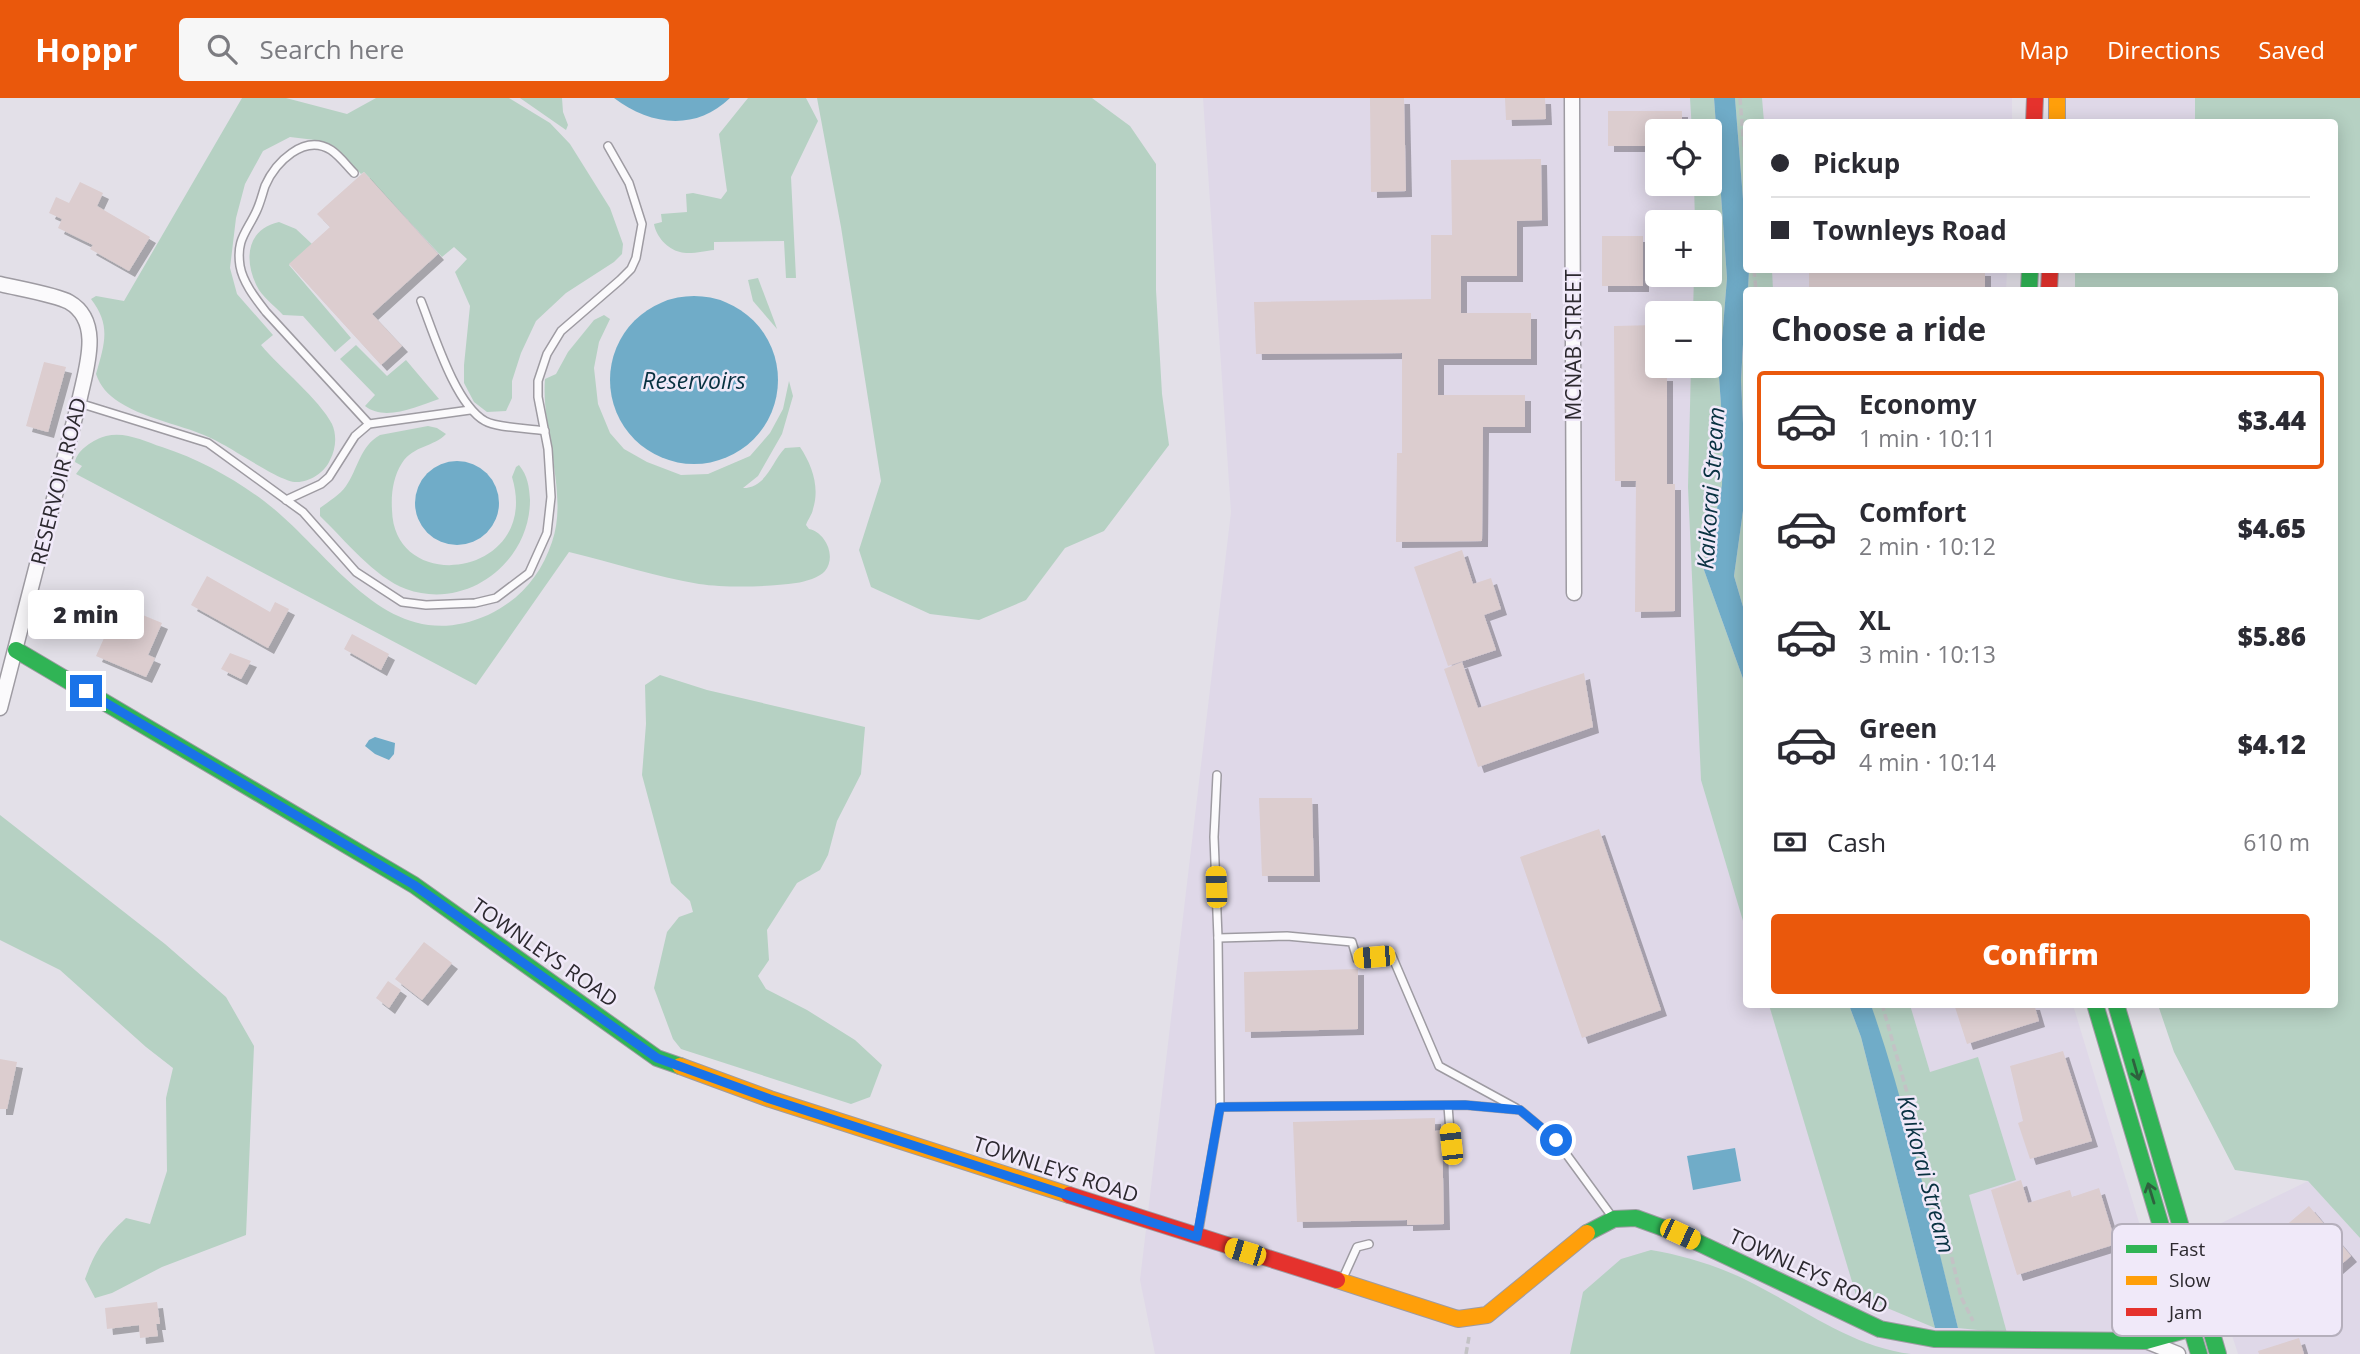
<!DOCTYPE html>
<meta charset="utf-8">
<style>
body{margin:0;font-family:"Open Sans",sans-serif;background:#f7f7f7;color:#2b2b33;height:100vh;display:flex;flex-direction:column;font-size:26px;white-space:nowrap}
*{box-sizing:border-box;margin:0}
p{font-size:23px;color:#7c7c81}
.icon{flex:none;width:38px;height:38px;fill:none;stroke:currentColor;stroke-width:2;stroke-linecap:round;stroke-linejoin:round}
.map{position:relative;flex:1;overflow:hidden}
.details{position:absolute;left:1743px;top:189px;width:595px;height:721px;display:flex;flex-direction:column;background:#fff;border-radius:7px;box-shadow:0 4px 18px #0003}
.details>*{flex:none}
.guide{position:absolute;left:1743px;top:21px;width:595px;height:154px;border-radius:7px;box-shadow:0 4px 18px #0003;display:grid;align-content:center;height:154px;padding:0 28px;background:#fff}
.fabs{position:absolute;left:1645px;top:21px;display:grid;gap:14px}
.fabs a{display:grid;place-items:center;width:77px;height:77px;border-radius:7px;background:#fff;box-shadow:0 4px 18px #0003;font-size:35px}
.end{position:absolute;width:32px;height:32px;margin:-16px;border:9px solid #1a73e8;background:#fff;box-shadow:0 0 0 4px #fff}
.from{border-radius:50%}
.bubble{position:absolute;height:49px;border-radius:7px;background:#fff;box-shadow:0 4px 18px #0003;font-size:23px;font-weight:800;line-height:49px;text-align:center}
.car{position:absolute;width:21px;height:42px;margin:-21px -10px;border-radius:9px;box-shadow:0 0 5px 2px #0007;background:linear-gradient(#f5c518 24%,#345 0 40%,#f5c518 0 76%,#345 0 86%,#f5c518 0)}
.guide b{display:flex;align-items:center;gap:24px;height:66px;font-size:26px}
.guide b+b{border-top:2px solid #e1e1e2}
.guide i{width:18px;height:18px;background:#2b2b33}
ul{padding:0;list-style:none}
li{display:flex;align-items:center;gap:21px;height:98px;margin:0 14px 10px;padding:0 14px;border:4px solid transparent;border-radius:7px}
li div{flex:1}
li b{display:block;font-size:26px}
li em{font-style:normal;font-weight:800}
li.active{border-color:#ea580c}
li>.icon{width:63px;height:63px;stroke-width:1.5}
h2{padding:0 28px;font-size:32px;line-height:84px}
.pay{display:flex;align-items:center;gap:18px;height:77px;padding:0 28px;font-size:26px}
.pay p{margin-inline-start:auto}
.cta{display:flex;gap:14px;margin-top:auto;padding:14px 28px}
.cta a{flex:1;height:80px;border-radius:7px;background:#ea580c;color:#fff;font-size:28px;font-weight:800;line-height:80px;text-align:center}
header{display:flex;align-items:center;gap:42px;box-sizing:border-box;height:98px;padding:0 35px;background:#ea580c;color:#fff}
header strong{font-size:33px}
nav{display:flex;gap:38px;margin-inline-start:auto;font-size:24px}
.search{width:490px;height:63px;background:#f7f7f7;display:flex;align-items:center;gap:18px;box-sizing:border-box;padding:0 24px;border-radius:7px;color:#7c7c81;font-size:26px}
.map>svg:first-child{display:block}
</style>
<header>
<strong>Hoppr</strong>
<div class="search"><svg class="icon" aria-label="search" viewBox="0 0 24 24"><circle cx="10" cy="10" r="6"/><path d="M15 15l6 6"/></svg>Search here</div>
<nav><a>Map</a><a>Directions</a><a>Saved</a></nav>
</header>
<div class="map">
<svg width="2360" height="1256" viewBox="0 0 2360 1256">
<defs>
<filter id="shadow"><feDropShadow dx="6" dy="6" stdDeviation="0" flood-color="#0004"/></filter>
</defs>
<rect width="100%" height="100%" fill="#e3e0e8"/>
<g fill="#dfd8e8" fill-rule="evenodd">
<path d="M 1203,0 L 2012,0 L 2012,24 L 1746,24 L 1746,172 L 2007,172 L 2006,192 L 1746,192 L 1746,906 L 2073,907 L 2179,1256 L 1155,1256 L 1140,1182 L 1231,414 ZM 1657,33 L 1710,33 L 1710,86 L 1657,86 ZM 1657,124 L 1710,124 L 1710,177 L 1657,177 ZM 1657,215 L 1710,215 L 1710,268 L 1657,268 Z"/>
<path d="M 2064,0 L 2195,0 L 2195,24 L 2065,24 Z"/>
<path d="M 2308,1083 L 2360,1140 L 2360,1256 L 2238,1256 L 2200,1139 L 2209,1131 Z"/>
</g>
<g fill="#b6d1c3">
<path d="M 242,0 L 286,0 L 347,16 L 376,0 L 509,0 L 550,25 L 570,46 L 610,110 L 623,146 L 622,156 L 614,164 L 566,195 L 536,223 L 521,255 L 512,283 L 512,300 L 506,313 L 487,314 L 474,304 L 464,285 L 464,267 L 470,208 L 455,174 L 467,161 L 454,149 L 442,159 L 364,74 L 361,76 L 334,48 L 315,42 L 290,39 L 263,53 L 245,86 L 236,120 L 230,170 L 237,196 L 273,237 L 261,247 C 280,270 319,301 332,326 C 337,337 336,351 330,362 C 325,374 310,384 297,384 C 282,385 238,354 222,346 C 190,327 150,324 119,304 C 108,297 100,288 96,276 C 105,245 111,227 91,201 L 96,198 L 124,203 Z"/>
<path d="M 520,0 L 562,0 L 563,14 L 568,27 L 566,32 Z"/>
<path d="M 748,0 L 806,0 L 818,23 L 791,79 L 796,180 L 786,180 L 784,143 L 714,144 L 714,152 C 705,153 689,157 680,154 C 667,151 656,138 654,126 L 662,124 L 661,116 L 687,114 L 686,96 L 693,95 L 721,101 L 727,93 L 719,36 Z"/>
<path d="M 817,0 L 1092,0 L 1130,28 L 1156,66 L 1156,192 L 1162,296 L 1169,347 L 1104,433 L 1065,450 L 1026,502 L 979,522 L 930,516 L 871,489 L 859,452 L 881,383 L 841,129 Z"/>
<path d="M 1690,0 L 1714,0 L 1727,180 L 1719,279 L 1723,335 L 1722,387 L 1704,472 L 1746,589 L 1746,833 L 1701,682 L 1688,389 L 1691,268 L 1710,268 L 1710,215 L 1693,215 L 1694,177 L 1710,177 L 1710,124 L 1695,124 L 1694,86 L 1710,86 L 1710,33 L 1692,33 Z"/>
<path d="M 1735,0 L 1762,0 L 1764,24 L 1746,24 L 1746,139 Z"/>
<path d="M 2195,0 L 2360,0 L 2360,1140 L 2308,1083 L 2235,1072 L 2174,954 L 2158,907 L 2334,906 L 2334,192 L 2075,192 L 2075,172 L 2334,172 L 2334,24 L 2195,24 Z"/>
<path d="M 279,124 L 296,131 L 312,146 L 289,167 L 351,240 L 335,254 L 303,218 L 283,217 C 276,209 265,201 259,192 C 244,166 244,132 279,124 Z"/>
<path d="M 1749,172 L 1772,172 L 1773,192 L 1748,192 Z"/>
<path d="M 758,180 L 775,225 L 777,231 L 753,203 L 748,182 Z"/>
<path d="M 1746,214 L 1746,375 L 1741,282 Z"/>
<path d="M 604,217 L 610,221 L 599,244 L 594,270 L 598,306 L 610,335 L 624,351 L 647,364 L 681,377 L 708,376 L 750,358 L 770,335 L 783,311 L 789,283 L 793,298 L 782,336 L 758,378 L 743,390 C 766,390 771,365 785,350 L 800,349 C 812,367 820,389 813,411 C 812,417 808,421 806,427 L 809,431 C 825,434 837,458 825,473 C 820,479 805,484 796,485 C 769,489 727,490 699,486 C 657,479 611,464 569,454 L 476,587 L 76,376 L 82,368 L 75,364 C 77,352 94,341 106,338 C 125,333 144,343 162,349 C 199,361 233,380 264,403 C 333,455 387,562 488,517 C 520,502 541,477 552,444 C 569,396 541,333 545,281 L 556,276 L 568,254 L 594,222 Z"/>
<path d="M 356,247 L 387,278 L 406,262 L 439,301 C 418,308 385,324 365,308 L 375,297 L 340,261 Z"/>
<path d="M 428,328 L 437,330 L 446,336 C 434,349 414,347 402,365 C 393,379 391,396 392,412 C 394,500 542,478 512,379 L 516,369 L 519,367 C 528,378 529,389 530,402 C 530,465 466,513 406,491 C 374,479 345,442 320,418 L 320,410 C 329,403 340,397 346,388 C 358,371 360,348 380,337 Z"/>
<path d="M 1746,391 L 1746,519 L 1734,478 Z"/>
<path d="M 660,577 L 707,592 L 865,629 L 861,676 L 837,723 L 828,757 L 820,772 L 797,785 L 767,832 L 769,862 L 758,878 L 766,891 L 807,912 L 855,942 L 882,967 L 870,999 L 851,1006 L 681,951 L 673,941 L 654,890 L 667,834 L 679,819 L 693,814 L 690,803 L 671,785 L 642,677 L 646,626 L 645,587 Z"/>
<path d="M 0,717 L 165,846 L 226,899 L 254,948 L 246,1137 L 162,1169 L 112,1195 L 95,1200 L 85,1181 C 96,1151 103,1142 126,1120 L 150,1126 L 167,1073 L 166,1000 L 173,970 L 146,949 L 60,872 L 0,842 Z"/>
<path d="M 1769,907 L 1849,907 L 1861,939 L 1935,1230 L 1856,1197 Z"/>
<path d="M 1871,907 L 1910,907 L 1930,974 L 1978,959 L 2016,1082 L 1969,1097 L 2007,1235 L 1958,1230 L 1918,1071 Z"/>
<path d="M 1651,1152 C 1686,1158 1722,1169 1754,1186 C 1805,1212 1853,1249 1911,1256 L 1570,1256 L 1583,1194 L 1621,1161 Z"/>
</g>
<g fill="#70acc8">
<path d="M 614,0 L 730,0 C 695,34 649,27 614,0 Z"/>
<path d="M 1714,0 L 1735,0 L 1746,139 L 1746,172 L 1749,172 L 1748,192 L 1746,192 L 1741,282 L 1746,391 L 1734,478 L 1746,519 L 1746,589 L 1704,472 L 1722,387 L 1723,335 L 1719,279 L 1727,180 Z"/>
<circle cx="694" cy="282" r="84"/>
<circle cx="457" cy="405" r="42"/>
<path d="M 375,639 L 395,645 L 394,656 L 389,662 L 375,656 L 365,648 L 369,642 Z"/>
<path d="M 1849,907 L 1871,907 C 1907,1010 1931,1123 1958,1230 L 1935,1230 L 1861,939 Z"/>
<path d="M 1735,1050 L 1741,1083 L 1693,1092 L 1687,1058 Z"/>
</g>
<g fill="#dccdcf" filter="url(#shadow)">
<path d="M 1370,0 L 1404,0 L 1406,93 L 1371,94 Z"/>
<path d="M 1505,0 L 1545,0 L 1546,21 L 1506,22 Z"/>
<path d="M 1608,13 L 1682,13 L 1682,33 L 1657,33 L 1657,48 L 1608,48 Z"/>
<path d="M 1541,61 L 1542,122 L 1517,123 L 1517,178 L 1461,178 L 1461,215 L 1531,215 L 1531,261 L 1438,261 L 1438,297 L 1525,297 L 1525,329 L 1483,329 L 1482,443 L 1396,444 L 1397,355 L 1402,355 L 1402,255 L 1256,256 L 1254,204 L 1431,201 L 1431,137 L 1452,137 L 1451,62 Z"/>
<path d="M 364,74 L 438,156 L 372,216 L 402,248 L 381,267 L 289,166 L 330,129 L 317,116 Z"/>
<path d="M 80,84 L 103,95 L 97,108 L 150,139 L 129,173 L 90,151 L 93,147 L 58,130 L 62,121 L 49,115 L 56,99 L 69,105 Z"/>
<rect x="1602" y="138" width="41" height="50"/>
<rect x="1809" y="172" width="176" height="20"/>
<path d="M 1657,227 L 1657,277 L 1667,277 L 1667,386 L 1675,386 L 1675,513 L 1635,514 L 1636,383 L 1615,383 L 1614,228 Z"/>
<path d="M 44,264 L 66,269 L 48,334 L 26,328 Z"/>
<path d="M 1462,452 L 1473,486 L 1491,480 L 1501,511 L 1484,517 L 1496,552 L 1448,568 L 1414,469 Z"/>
<path d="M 207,478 L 270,514 L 275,504 L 289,511 L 268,550 L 191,507 Z"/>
<path d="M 105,494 L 123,502 L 121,508 L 162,525 L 148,557 L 155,560 L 146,579 L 96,558 L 113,520 L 97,514 Z"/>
<path d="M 352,536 L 389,556 L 381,572 L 344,551 Z"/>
<path d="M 230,555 L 251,563 L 241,581 L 221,571 Z"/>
<path d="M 1462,564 L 1478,610 L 1584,575 L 1593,629 L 1478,669 L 1444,571 Z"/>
<path d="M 1259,700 L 1312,700 L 1314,778 L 1262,778 Z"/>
<path d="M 1599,731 L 1661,912 L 1582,940 L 1520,759 Z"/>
<path d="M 424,844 L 452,865 L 422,902 L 395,881 Z"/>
<path d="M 1358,871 L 1358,931 L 1245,934 L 1244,874 Z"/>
<path d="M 388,883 L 401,892 L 389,910 L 376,900 Z"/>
<path d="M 1954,906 L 2034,906 L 2039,923 L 1967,946 Z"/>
<path d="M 2063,953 L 2092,1043 L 2030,1061 L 2018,1025 L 2023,1023 L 2010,968 Z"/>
<path d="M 0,961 L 17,964 L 7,1011 L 0,1011 Z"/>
<path d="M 1435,1020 L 1435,1033 L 1442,1032 L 1444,1126 L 1407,1127 L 1407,1122 L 1297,1124 L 1293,1024 Z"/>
<path d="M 2021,1082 L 2028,1105 L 2070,1092 L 2072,1099 L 2099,1090 L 2116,1146 L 2017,1177 L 1991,1092 Z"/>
<path d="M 2309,1108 L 2351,1158 L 2314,1190 L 2332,1211 L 2310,1229 L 2245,1152 L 2271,1129 L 2277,1135 Z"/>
<path d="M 157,1204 L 160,1226 L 156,1226 L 158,1238 L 140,1240 L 139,1227 L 107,1231 L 105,1210 Z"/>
<path d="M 2299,1240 L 2304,1256 L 2259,1256 L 2258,1253 Z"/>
</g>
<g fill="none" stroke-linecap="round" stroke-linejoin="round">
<g stroke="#9e9ba2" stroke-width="10">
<g id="lane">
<path d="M 354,75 C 347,68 340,58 331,52 C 304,35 275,65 265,88 C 262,97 260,106 256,114 C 246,135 236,142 240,168 C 243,185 256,201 266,214 L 369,326"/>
<path d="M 421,203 C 434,236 455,306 485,323 C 497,330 529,330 545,333"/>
<path d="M 79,305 L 208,345 L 303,414 L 356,474 L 402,504 L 426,507 L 475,505 L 496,500 L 529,475 L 547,435 L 551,399 L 548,351 L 538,299 L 538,283 L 547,256 L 561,233 L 620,182 L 631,171 L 636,160 L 642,126 L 629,85 L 608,48"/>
<path d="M 286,402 L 321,386 L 329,379 L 355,338 L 369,326 L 470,312"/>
<path d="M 1218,840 L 1287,838 L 1352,844 L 1357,861 L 1392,858 L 1439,968 L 1516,1010"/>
<path d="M 1448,1008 L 1451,1046"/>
<path d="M 1220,1009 L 1465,1007 L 1520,1012 L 1556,1042 L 1613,1120"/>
<path d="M 1198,1136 L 1220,1009 L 1218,840 L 1214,739 L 1217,677"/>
<path d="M 1343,1180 L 1357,1149 L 1369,1146"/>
</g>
</g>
<g stroke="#9e9ba2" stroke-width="17">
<g id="street">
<path d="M 1572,0 L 1574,495"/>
<path d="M 0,186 C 16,190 57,197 69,204 C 104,224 85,273 79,304 L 0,610"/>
<path d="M 2146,1243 L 2178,1256"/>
</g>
</g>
<g stroke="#9e9ba2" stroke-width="18">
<g id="fast">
<path d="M 2029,192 L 2030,172"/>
<path d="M 16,552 L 414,787 L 657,960 L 680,968"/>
<path d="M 2095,906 L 2199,1256"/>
<path d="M 2116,906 L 2218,1256"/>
<path d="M 1587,1135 L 1614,1121 L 1636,1120 L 1680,1136 L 1880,1231 L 1934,1241 L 2146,1243 L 2210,1225"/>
</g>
</g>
<g stroke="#9e9ba2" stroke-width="18">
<g id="slow">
<path d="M 2057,0 L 2057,24"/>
<path d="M 680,968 L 770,1001 L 1069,1097"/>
<path d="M 1337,1182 L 1458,1221 L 1487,1217 L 1587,1135"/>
</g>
</g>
<g stroke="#9e9ba2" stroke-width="18">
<g id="jam">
<path d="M 2034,24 L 2035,0"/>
<path d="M 2049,192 L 2050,172"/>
<path d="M 1069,1097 L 1337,1182"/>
</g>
</g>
<g stroke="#c3c2c5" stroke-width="3.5" stroke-dasharray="7 3.5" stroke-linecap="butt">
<path d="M 1740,0 L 1746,76"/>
<path d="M 1754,172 L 1756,192"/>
<path d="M 1746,250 L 1745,259 L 1746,272"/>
<path d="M 1882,906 L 1943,1122 L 1961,1199 L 1973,1223"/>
<path d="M 1466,1256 L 1469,1239"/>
</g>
<use href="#lane" stroke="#fbfafc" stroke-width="7"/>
<use href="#street" stroke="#fbfafc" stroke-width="14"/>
<use href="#fast" stroke="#30b455" stroke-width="16"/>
<use href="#slow" stroke="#ff9f0a" stroke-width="16"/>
<use href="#jam" stroke="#e5322d" stroke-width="16"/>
</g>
<defs><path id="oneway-shaft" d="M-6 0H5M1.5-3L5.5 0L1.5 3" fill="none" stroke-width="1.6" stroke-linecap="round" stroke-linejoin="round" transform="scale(1.75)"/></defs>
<g stroke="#2e613e">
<use href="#oneway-shaft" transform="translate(2136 972) rotate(74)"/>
<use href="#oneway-shaft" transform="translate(2151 1095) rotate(-107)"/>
</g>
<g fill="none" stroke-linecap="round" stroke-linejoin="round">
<path stroke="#1a73e8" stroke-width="9" d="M 86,593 L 414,787 L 657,960 L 770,1001 L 1197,1139 L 1220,1009 L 1465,1007 L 1520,1012 L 1556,1042"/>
</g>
<g text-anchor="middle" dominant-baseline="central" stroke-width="5" stroke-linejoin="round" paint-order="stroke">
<g font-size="21" fill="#2c292f" stroke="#f0e9f9">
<text transform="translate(1573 247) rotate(-90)">MCNAB STREET</text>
<text transform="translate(58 383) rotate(-76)">RESERVOIR ROAD</text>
<text transform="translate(545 854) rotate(35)">TOWNLEYS ROAD</text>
<text transform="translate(1056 1071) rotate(18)">TOWNLEYS ROAD</text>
<text transform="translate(1809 1173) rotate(25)">TOWNLEYS ROAD</text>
</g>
<g font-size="23" font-style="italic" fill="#083141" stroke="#f0e9f9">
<text x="694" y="282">Reservoirs</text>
<text transform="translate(1710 390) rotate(-86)">Kaikorai Stream</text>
<text transform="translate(1927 1076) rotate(75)">Kaikorai Stream</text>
</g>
</g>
<rect x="2112" y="1126" width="230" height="112" rx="10" fill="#f0e9f9" stroke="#b5afbc" stroke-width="2"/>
<rect x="2126" y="1147" width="31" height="8" fill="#30b455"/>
<rect x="2126" y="1178" width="31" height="9" fill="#ff9f0a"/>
<rect x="2126" y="1210" width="31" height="8" fill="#e5322d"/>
<g font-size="19" fill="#2c292f">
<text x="2169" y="1158">Fast</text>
<text x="2169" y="1189">Slow</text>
<text x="2169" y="1221">Jam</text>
</g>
</svg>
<div class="fabs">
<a><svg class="icon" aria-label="locate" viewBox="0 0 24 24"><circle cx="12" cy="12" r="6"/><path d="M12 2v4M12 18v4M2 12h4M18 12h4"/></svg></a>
<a>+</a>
<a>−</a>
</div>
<i class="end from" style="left:1556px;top:1042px"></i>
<i class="end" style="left:86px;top:593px"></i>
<div class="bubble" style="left:28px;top:492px;width:116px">2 min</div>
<i class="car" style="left:1216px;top:789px;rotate:358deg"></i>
<i class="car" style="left:1374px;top:859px;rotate:265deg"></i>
<i class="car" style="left:1451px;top:1046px;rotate:354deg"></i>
<i class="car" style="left:1680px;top:1136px;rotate:115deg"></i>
<i class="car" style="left:1245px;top:1154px;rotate:287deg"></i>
<div class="guide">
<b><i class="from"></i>Pickup</b>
<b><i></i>Townleys Road</b>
</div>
<section class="details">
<h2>Choose a ride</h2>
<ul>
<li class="active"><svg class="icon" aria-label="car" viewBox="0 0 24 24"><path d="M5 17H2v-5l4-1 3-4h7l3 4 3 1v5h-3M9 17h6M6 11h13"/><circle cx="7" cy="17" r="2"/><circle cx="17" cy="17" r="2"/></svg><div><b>Economy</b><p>1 min · 10:11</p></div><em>$3.44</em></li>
<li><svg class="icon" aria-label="car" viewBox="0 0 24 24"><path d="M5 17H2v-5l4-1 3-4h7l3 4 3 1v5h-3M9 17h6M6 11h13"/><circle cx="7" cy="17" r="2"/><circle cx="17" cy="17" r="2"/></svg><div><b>Comfort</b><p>2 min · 10:12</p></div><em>$4.65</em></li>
<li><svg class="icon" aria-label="car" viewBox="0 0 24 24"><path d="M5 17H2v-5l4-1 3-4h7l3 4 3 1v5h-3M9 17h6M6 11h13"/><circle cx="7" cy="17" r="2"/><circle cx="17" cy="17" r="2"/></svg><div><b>XL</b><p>3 min · 10:13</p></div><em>$5.86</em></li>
<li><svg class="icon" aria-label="car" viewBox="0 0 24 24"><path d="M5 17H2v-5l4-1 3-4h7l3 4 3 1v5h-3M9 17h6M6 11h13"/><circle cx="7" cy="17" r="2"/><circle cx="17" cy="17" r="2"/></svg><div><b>Green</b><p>4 min · 10:14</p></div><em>$4.12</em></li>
</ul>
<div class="pay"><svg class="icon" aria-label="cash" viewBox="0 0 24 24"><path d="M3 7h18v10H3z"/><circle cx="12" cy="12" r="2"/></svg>Cash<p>610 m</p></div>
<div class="cta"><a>Confirm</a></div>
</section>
</div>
